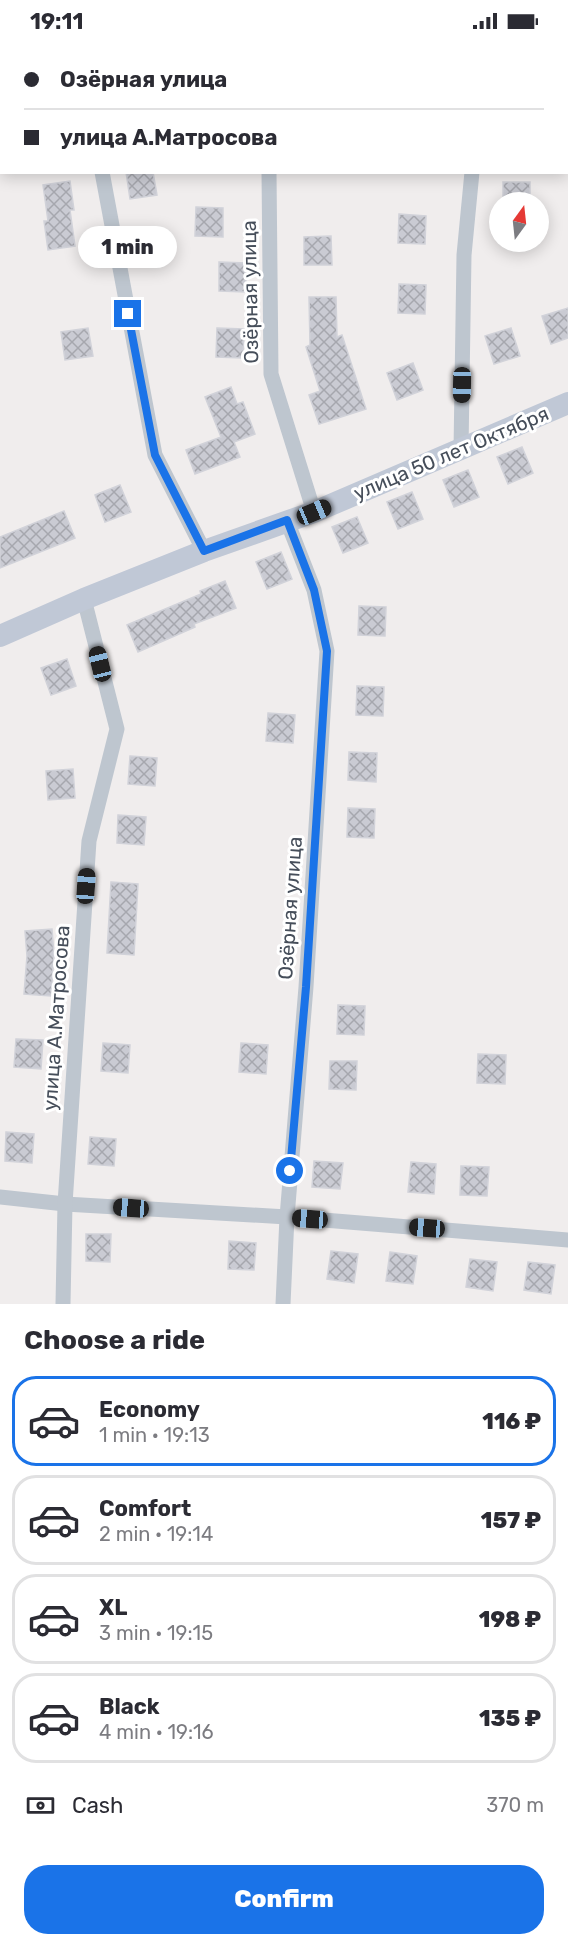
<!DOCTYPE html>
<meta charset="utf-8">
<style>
body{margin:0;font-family:Rubik,sans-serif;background:#f2f2f3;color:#2b2b33;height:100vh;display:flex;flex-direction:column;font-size:22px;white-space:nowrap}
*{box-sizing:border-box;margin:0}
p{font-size:20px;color:#7c7c81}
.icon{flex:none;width:33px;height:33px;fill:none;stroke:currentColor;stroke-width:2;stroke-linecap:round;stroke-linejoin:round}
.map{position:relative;height:1262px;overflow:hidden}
.sheet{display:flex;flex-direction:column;background:#fff;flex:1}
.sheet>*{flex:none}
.top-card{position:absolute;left:0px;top:0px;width:568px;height:132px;box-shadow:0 3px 15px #0003;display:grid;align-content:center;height:132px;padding:0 24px;background:#fff}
.needle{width:39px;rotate:15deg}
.controls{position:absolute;left:489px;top:150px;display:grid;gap:12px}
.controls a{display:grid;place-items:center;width:60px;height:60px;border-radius:50%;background:#fff;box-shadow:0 3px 15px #0003;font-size:30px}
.end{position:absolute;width:27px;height:27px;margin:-14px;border:8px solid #1a73e8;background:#fff;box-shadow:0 0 0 3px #fff}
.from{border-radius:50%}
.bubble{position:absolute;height:42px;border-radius:21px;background:#fff;box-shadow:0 3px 15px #0003;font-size:20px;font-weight:800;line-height:42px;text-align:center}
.car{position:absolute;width:18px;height:36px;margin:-18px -9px;border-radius:8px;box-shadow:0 0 4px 2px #0007;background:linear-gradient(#222 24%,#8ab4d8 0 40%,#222 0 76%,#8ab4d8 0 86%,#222 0)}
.top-card b{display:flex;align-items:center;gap:21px;height:57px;font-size:22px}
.top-card b+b{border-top:2px solid #e1e1e2}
.top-card i{width:15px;height:15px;background:#2b2b33}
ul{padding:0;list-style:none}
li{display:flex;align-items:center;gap:18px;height:90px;margin:0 12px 9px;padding:0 12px;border:3px solid #e1e1e2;border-radius:24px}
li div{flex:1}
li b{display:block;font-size:22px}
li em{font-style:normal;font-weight:800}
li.active{border-color:#1a73e8}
li>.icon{width:54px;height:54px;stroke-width:1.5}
h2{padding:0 24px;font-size:27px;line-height:72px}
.pay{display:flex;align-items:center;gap:15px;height:66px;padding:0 24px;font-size:22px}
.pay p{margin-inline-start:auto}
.cta{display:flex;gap:12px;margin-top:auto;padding:12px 24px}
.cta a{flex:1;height:69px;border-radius:24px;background:#1a73e8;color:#fff;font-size:24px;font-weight:800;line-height:69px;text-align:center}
.status{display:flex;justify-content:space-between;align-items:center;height:42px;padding:0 30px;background:#fff;direction:ltr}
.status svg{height:16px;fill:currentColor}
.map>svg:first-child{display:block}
</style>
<div class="status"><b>19:11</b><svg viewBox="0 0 49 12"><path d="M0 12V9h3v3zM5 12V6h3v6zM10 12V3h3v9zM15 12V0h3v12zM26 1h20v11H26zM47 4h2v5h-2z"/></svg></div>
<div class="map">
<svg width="568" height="1262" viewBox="0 0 568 1262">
<defs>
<pattern id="building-cross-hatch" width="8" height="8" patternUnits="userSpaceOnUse" patternTransform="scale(1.5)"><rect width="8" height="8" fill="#cacbd3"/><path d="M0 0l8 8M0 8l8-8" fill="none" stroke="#a6a7ae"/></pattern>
</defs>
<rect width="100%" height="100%" fill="#f0eded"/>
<g fill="url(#building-cross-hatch)" stroke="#d1d2d9" stroke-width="1.5">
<path d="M 126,130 L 153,130 L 157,153 L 130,157 Z"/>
<path d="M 70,139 L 74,168 L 70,168 L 75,204 L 48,208 L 44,179 L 48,179 L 43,143 Z"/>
<rect x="503" y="140" width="27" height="20"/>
<path d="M 196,165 L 223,166 L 223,195 L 195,194 Z"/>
<path d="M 399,172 L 426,174 L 425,202 L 398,201 Z"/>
<path d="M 331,194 L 332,223 L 304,223 L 304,195 Z"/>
<path d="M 219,220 L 247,221 L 246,250 L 219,249 Z"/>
<path d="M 399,242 L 426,243 L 425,272 L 398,271 Z"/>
<path d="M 309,255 L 336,255 L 337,295 L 342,293 L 366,367 L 319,382 L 309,353 L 320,349 L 306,305 L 310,303 Z"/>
<path d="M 568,266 L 568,296 L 551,302 L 542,274 Z"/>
<path d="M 88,286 L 93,314 L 65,318 L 61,290 Z"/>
<path d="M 217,286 L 244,287 L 243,316 L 216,315 Z"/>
<path d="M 511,286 L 520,314 L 494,322 L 485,294 Z"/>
<path d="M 413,321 L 423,348 L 397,358 L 387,331 Z"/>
<path d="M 231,345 L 237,362 L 243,360 L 255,392 L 234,400 L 240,415 L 195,432 L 186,408 L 221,395 L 205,355 Z"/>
<path d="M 522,405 L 533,431 L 508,442 L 497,415 Z"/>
<path d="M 468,428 L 479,455 L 454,465 L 443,438 Z"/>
<path d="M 120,443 L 131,470 L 105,480 L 95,453 Z"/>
<path d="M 412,450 L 423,477 L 398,487 L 387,460 Z"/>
<path d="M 64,469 L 75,496 L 0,526 L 0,495 Z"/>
<path d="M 357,475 L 368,501 L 343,511 L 332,485 Z"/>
<path d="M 281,510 L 292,537 L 267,547 L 256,520 Z"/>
<path d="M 225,539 L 236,566 L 194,582 L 195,585 L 138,610 L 127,583 L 201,552 L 200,549 Z"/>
<path d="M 359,564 L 386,565 L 385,594 L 358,593 Z"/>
<path d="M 67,617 L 76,644 L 51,653 L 41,626 Z"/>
<path d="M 357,644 L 384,645 L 383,674 L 356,673 Z"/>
<path d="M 268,671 L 295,673 L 293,701 L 266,699 Z"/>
<path d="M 349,710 L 377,711 L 376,740 L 348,738 Z"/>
<path d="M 130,714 L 157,716 L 155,744 L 128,742 Z"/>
<path d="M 73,727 L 75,756 L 48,758 L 46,729 Z"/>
<path d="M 348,766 L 375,767 L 374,796 L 347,795 Z"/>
<path d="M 118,773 L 146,775 L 144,803 L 117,801 Z"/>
<path d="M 111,840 L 138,842 L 134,913 L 107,911 Z"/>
<path d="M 52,887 L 54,913 L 51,954 L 24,952 L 27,914 L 25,889 Z"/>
<path d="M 338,963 L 365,964 L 364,993 L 337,992 Z"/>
<path d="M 16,997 L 43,998 L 41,1027 L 14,1025 Z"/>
<path d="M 103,1001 L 130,1003 L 128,1031 L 101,1029 Z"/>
<path d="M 241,1001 L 268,1003 L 266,1032 L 239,1030 Z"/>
<path d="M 478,1012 L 506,1013 L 505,1042 L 477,1041 Z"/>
<path d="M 330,1019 L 357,1019 L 356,1048 L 329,1047 Z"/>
<path d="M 6,1090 L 34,1092 L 32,1121 L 5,1119 Z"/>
<path d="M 90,1095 L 116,1097 L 114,1124 L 88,1122 Z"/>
<path d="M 314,1119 L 343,1121 L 340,1147 L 312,1145 Z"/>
<path d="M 411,1120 L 436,1122 L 434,1152 L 408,1150 Z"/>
<path d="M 461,1124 L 489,1125 L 487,1154 L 460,1153 Z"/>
<path d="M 86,1192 L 111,1192 L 110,1220 L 86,1219 Z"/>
<path d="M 229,1199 L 256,1201 L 254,1228 L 228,1227 Z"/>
<path d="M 331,1209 L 358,1212 L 354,1241 L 327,1237 Z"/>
<path d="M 390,1210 L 417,1214 L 413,1242 L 386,1239 Z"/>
<path d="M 470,1217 L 497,1220 L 493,1249 L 466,1245 Z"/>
<path d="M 528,1220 L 555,1223 L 551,1252 L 524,1248 Z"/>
</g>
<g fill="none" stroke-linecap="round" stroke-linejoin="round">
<g stroke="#bec6cf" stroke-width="15">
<path d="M 84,0 L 84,2"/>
<path d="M 268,0 L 268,2"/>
<path d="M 485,2 L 485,0"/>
<path d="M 102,130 L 155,413 L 204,509"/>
<path d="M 269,130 L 271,332 L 314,470"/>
<path d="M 461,408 L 464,213 L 472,130"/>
<path d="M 0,1155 L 65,1162 L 287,1175 L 568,1198"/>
<path d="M 63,1262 L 65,1162 L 89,799 L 117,687 L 84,557"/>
<path d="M 283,1262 L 287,1175 L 306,945 L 327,609 L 314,548 L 287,479"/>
</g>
<path stroke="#c0c8d6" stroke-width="22" d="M 0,594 L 84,557 L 204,509 L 314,470 L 568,361"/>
</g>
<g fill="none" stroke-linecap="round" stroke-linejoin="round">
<path stroke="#1a73e8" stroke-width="8" d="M 128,272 L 155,413 L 204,509 L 287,478 L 314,548 L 327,609 L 306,945 L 290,1129"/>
</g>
<g text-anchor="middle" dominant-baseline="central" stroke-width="6" stroke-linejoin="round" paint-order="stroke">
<g font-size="20" fill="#464e5a" stroke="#fff">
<text transform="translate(250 250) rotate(-91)">Озёрная улица</text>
<text transform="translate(451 411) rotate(-23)">улица 50 лет Октября</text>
<text transform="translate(290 866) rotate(-86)">Озёрная улица</text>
<text transform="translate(56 976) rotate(-86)">улица А.Матросова</text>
</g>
</g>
</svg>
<div class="controls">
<a><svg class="needle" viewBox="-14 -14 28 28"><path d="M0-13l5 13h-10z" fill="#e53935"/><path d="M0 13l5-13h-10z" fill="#7c7c81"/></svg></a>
</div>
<i class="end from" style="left:290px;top:1129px"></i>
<i class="end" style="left:128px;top:272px"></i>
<div class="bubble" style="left:78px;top:184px;width:99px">1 min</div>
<i class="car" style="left:462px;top:343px;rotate:181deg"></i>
<i class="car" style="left:314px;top:470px;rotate:67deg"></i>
<i class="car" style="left:100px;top:622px;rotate:346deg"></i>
<i class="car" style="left:86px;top:844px;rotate:4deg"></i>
<i class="car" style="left:131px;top:1166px;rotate:274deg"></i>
<i class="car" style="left:310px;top:1177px;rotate:274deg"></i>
<i class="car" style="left:427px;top:1186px;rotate:274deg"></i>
<div class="top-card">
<b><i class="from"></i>Озёрная улица</b>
<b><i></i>улица А.Матросова</b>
</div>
</div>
<section class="sheet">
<h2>Choose a ride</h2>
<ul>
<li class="active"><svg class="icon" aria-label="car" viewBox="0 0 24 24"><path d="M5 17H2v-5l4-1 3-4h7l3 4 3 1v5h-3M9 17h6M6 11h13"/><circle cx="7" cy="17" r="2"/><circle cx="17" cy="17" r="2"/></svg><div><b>Economy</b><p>1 min · 19:13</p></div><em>116 ₽</em></li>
<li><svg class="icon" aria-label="car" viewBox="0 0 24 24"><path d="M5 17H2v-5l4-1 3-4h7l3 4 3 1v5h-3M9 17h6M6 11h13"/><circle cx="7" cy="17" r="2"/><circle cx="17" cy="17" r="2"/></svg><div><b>Comfort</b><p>2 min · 19:14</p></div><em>157 ₽</em></li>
<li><svg class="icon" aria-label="car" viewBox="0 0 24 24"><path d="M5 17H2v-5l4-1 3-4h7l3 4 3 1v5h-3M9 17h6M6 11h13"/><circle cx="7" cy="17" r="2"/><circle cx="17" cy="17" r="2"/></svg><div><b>XL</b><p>3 min · 19:15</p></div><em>198 ₽</em></li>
<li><svg class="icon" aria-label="car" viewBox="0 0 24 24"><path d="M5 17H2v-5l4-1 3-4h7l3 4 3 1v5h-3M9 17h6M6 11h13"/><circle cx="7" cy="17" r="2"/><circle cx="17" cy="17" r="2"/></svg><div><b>Black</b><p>4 min · 19:16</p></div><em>135 ₽</em></li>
</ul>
<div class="pay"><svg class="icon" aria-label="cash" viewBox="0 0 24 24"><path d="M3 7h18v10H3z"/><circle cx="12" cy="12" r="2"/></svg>Cash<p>370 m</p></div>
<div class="cta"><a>Confirm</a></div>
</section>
